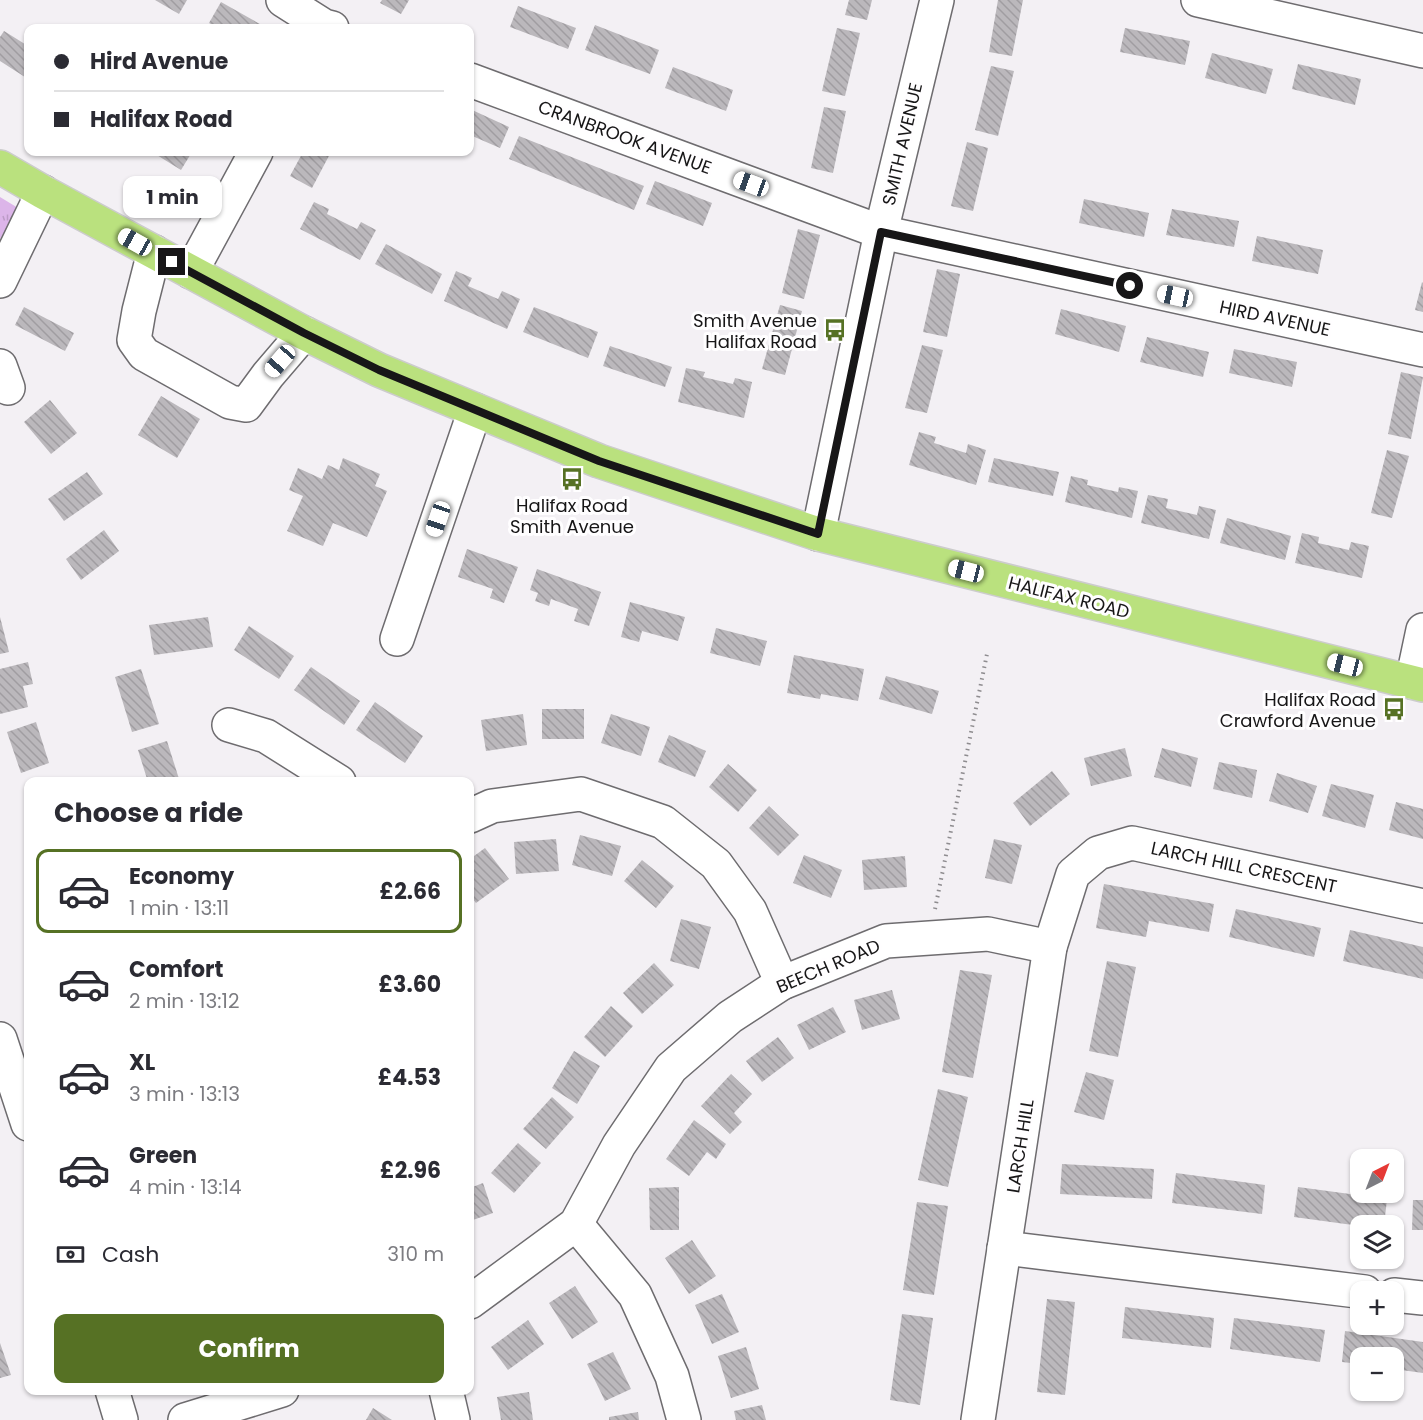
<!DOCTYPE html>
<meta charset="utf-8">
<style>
body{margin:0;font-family:Poppins,sans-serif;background:#f2f2f3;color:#2b2b33;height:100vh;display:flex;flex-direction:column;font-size:22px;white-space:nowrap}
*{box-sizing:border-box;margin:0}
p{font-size:20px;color:#7c7c81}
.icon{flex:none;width:33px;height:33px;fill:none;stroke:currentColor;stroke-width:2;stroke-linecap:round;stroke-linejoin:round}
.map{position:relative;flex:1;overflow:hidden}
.side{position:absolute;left:24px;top:777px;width:450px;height:618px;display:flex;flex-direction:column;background:#fff;border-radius:12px;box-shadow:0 2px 4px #0004}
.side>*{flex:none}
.guide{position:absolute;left:24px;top:24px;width:450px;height:132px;border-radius:12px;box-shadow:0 2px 4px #0004;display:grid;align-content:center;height:132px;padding:0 30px;background:#fff}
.needle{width:39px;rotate:42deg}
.tools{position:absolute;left:1350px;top:1149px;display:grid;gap:12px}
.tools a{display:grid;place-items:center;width:54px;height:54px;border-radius:12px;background:#fff;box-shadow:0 2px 4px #0004;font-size:30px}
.end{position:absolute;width:27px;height:27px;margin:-14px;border:8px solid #171617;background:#fff;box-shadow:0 0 0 3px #fff}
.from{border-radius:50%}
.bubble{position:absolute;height:42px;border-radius:12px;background:#fff;box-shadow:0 2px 4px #0004;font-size:20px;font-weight:700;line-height:42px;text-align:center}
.car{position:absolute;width:18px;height:36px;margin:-18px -9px;border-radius:8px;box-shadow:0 0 4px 2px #0007;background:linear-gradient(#fff 24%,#345 0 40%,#fff 0 76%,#345 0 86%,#fff 0)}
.guide b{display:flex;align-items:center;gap:21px;height:57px;font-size:22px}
.guide b+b{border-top:2px solid #e1e1e2}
.guide i{width:15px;height:15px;background:#2b2b33}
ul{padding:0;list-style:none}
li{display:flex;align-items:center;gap:18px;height:84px;margin:0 12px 9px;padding:0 18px;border:3px solid transparent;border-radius:12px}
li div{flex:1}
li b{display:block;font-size:22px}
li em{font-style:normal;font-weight:700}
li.current{border-color:#567124}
li>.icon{width:54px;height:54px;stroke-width:1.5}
h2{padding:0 30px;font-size:27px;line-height:72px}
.pay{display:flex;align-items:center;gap:15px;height:66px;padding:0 30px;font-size:22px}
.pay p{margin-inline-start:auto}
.cta{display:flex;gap:12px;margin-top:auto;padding:12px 30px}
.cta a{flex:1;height:69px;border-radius:12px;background:#567124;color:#fff;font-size:24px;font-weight:700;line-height:69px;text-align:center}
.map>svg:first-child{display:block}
</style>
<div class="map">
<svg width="1423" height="1420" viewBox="0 0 1423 1420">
<defs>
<pattern id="grass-tufts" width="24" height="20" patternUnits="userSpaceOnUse" patternTransform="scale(1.5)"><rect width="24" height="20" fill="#dcb5e9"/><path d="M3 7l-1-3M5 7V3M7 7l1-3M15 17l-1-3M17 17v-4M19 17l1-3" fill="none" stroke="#bc9bc7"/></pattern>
<pattern id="building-back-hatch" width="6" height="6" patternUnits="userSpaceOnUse" patternTransform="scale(1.5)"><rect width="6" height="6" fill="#bbb8bc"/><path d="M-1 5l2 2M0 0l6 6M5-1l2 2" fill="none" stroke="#a09da1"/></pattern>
</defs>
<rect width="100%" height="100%" fill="#f3f0f4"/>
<path fill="url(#grass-tufts)" d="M 0,197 L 23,211 L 11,221 L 0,239 Z"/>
<g fill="url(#building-back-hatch)">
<path d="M 155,0 L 187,0 L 179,14 Z"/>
<path d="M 382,0 L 409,0 L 401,14 L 380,3 Z"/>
<path d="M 849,0 L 872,0 L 867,20 L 845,15 Z"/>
<path d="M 998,0 L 1023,0 L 1012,56 L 989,52 Z"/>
<path d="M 221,2 L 267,28 L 218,28 L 209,23 Z"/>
<path d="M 518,6 L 576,28 L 568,49 L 510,27 Z"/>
<path d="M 595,25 L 659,50 L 650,74 L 585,50 Z"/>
<path d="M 837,28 L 860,33 L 845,96 L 822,91 Z"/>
<path d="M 1125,28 L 1190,41 L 1185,65 L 1120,52 Z"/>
<path d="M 4,31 L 28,46 L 28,79 L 0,61 L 0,37 Z"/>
<path d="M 1212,53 L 1273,69 L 1266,94 L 1205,78 Z"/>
<path d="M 1298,64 L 1361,79 L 1355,105 L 1292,89 Z"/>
<path d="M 991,66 L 1014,71 L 998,136 L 975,130 Z"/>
<path d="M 673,67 L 733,90 L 726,111 L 665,88 Z"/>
<path d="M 824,107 L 846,111 L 833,173 L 811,168 Z"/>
<path d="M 470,109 L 509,127 L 500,148 L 470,135 Z"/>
<path d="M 519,136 L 644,186 L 634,210 L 509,159 Z"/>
<path d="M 967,142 L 988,148 L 973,211 L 951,206 Z"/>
<path d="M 152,152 L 192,152 L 181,170 Z"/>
<path d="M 303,152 L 331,152 L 312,188 L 290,176 Z"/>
<path d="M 655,181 L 712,203 L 703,226 L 646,204 Z"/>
<path d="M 1084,199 L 1149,213 L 1144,237 L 1079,223 Z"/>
<path d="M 314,202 L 329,209 L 327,214 L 357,229 L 361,222 L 376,230 L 360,260 L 300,229 Z"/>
<path d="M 1172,209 L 1239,221 L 1234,247 L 1166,235 Z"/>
<path d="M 798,229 L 820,235 L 804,299 L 782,293 Z"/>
<path d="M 1257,236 L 1323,250 L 1318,274 L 1252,261 Z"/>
<path d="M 386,244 L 442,274 L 432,294 L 375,264 Z"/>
<path d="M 937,269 L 960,274 L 947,337 L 923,332 Z"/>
<path d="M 456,271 L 472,278 L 468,286 L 498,299 L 502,291 L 520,299 L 507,329 L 444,301 Z"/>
<path d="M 1422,282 L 1423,283 L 1423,312 L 1415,310 Z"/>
<path d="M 780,305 L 802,311 L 785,375 L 762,369 Z"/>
<path d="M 24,307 L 74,333 L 65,351 L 15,325 Z"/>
<path d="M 534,307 L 598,332 L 588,358 L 523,332 Z"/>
<path d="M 1061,309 L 1126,326 L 1119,352 L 1055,334 Z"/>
<path d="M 1147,337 L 1209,352 L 1203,377 L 1140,362 Z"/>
<path d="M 922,345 L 943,350 L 927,413 L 905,408 Z"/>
<path d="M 610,346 L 672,367 L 665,387 L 603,366 Z"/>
<path d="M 1234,349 L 1297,362 L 1292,387 L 1229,373 Z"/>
<path d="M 686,368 L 705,372 L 703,377 L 733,384 L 735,378 L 752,382 L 744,418 L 678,402 Z"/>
<path d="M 1401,372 L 1423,377 L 1411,439 L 1388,434 Z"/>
<path d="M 161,396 L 200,419 L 177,458 L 138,435 Z"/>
<path d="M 50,400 L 77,433 L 51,454 L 24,422 Z"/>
<path d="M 919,432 L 936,437 L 934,443 L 966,453 L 968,444 L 986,450 L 976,485 L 909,465 Z"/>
<path d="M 1387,450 L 1409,456 L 1392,518 L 1371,513 Z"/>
<path d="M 343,458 L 380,474 L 375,486 L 387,491 L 367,537 L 333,523 L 323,546 L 287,531 L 303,496 L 289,490 L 298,468 L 322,479 L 328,465 L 339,470 Z"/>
<path d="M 994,458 L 1059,472 L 1053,496 L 988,482 Z"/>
<path d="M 87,472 L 103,494 L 64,521 L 48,499 Z"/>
<path d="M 1071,476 L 1088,480 L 1087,485 L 1118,492 L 1119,487 L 1138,491 L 1132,518 L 1065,502 Z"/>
<path d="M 1148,495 L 1168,499 L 1166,508 L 1197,515 L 1199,506 L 1216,510 L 1209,539 L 1141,523 Z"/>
<path d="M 1227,518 L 1291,536 L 1285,560 L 1220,543 Z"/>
<path d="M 104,530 L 119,551 L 81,580 L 66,559 Z"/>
<path d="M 1302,533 L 1319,537 L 1318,543 L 1349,550 L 1351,542 L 1369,546 L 1362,578 L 1295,563 Z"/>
<path d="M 467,549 L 518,567 L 504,603 L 490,598 L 493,589 L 458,577 Z"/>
<path d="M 537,569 L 601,592 L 589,626 L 574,621 L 578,609 L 551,599 L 549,606 L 535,601 L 538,593 L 530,590 Z"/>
<path d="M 630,602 L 685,617 L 678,641 L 642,631 L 639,642 L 621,637 Z"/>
<path d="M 0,617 L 9,652 L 0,654 Z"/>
<path d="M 208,617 L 213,647 L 154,655 L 149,625 Z"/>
<path d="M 249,626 L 294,656 L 279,679 L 234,650 Z"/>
<path d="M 716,628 L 767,641 L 760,666 L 710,653 Z"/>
<path d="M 794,655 L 864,669 L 858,701 L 821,694 L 820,699 L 787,693 Z"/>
<path d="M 28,662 L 33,684 L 23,686 L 28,707 L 0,714 L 0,669 Z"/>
<path d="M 311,667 L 360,701 L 344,725 L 294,690 Z"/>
<path d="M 141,669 L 159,724 L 132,732 L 115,677 Z"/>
<path d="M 886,676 L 939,691 L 932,714 L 879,699 Z"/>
<path d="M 375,702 L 423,736 L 405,763 L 356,730 Z"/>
<rect x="542" y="709" width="42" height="30"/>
<path d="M 523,714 L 527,745 L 486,751 L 481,720 Z"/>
<path d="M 611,714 L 650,727 L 641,756 L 601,743 Z"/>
<path d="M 36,722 L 49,763 L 21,773 L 7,732 Z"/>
<path d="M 669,735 L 706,751 L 695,777 L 658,762 Z"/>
<path d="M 167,741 L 180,782 L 148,782 L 138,750 Z"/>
<path d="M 1125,748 L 1132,776 L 1091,786 L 1084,758 Z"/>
<path d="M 1162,748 L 1198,758 L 1191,787 L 1154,777 Z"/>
<path d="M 1219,762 L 1257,770 L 1252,798 L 1213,789 Z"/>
<path d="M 728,764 L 757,790 L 738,812 L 709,787 Z"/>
<path d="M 1052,771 L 1070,794 L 1030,826 L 1013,803 Z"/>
<path d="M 1277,773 L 1317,786 L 1308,813 L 1269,801 Z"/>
<path d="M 1331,784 L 1374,795 L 1365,828 L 1322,816 Z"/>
<path d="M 1396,802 L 1423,809 L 1423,839 L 1389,830 Z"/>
<path d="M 769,806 L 799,835 L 778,856 L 749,828 Z"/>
<path d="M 580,835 L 621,846 L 612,876 L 572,865 Z"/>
<path d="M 556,839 L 559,871 L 516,874 L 514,842 Z"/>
<path d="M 994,839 L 1022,845 L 1012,884 L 985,878 Z"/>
<path d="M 485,848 L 509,879 L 476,903 L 470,895 L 470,859 Z"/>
<path d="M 804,855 L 842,870 L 831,898 L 793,883 Z"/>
<path d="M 905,856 L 907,887 L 864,890 L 862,860 Z"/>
<path d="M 642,860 L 674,886 L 656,908 L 624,881 Z"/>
<path d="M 1104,884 L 1214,904 L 1209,932 L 1149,921 L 1146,937 L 1096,928 Z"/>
<path d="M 1236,909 L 1321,928 L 1314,957 L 1229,937 Z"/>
<path d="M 681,919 L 711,927 L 699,969 L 670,961 Z"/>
<path d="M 1350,930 L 1423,947 L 1423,979 L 1343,961 Z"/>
<path d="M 1107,961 L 1136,967 L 1118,1057 L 1089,1051 Z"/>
<path d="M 654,963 L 674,985 L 642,1014 L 623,993 Z"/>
<path d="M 960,970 L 992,975 L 973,1078 L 942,1072 Z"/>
<path d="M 892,990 L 900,1019 L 862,1030 L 854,1000 Z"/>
<path d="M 611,1006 L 633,1026 L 605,1057 L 584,1037 Z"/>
<path d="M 833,1007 L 846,1032 L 809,1050 L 797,1025 Z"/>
<path d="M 778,1037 L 794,1058 L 762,1082 L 746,1061 Z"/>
<path d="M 574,1051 L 600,1066 L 577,1104 L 552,1088 Z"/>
<path d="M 1086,1072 L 1114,1080 L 1104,1120 L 1074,1112 Z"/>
<path d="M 731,1074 L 752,1094 L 734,1113 L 742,1122 L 730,1134 L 701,1106 Z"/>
<path d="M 938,1089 L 968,1097 L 948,1187 L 918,1180 Z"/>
<path d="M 552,1097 L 574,1117 L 546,1149 L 523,1129 Z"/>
<path d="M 694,1120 L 726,1144 L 716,1159 L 707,1152 L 689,1176 L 666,1159 Z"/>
<path d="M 518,1143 L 541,1163 L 514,1193 L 491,1173 Z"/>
<path d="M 1062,1164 L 1154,1169 L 1152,1199 L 1060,1194 Z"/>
<path d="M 1176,1173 L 1265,1185 L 1262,1214 L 1172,1203 Z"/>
<path d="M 483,1183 L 493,1213 L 470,1221 L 470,1188 Z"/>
<path d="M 679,1187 L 679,1230 L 650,1230 L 649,1188 Z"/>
<path d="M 1298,1187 L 1387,1199 L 1384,1226 L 1360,1226 L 1294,1217 Z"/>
<path d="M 1413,1200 L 1423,1200 L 1423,1230 L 1412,1230 Z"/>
<path d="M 917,1202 L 948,1206 L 934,1295 L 903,1290 Z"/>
<path d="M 692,1240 L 716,1276 L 689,1294 L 665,1258 Z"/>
<path d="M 575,1286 L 598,1322 L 572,1339 L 549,1303 Z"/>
<path d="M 722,1294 L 739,1332 L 712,1344 L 695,1305 Z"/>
<path d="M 1047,1299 L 1075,1302 L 1065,1395 L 1037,1392 Z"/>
<path d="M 1125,1307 L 1214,1318 L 1211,1348 L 1122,1338 Z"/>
<path d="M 902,1314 L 933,1318 L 920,1405 L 890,1400 Z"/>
<path d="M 1234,1318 L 1325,1330 L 1320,1362 L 1230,1349 Z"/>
<path d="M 528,1320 L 544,1344 L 508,1370 L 491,1347 Z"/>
<path d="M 1345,1331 L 1423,1342 L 1423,1373 L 1394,1369 L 1394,1358 L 1360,1358 L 1360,1364 L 1342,1362 Z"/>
<path d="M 0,1343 L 11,1375 L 0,1378 Z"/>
<path d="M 746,1347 L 759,1389 L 731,1398 L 718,1356 Z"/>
<path d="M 613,1352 L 631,1389 L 605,1401 L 587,1364 Z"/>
<path d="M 529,1392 L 533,1420 L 501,1420 L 497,1397 Z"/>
<path d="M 762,1405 L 766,1420 L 736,1420 L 734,1411 Z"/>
<path d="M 373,1408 L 392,1420 L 366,1420 Z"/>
<path d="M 638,1412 L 639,1420 L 609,1420 L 609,1417 Z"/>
</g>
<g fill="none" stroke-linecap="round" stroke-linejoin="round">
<g stroke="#6e6c6f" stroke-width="36">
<g id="minor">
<path d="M 283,0 L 324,26 L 332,28"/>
<path d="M 1198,0 L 1423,51"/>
<path d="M 470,80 L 881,232 L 1423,350"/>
<path d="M 154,252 L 139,311 L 134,340 L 144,354 L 230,402 L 246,405 L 268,375 L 304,333"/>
<path d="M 191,272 L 256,152"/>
<path d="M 0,281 L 43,192"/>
<path d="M 0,366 L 8,388"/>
<path d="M 818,534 L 881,232 L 937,0"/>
<path d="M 397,639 L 475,410"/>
<path d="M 1412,682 L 1423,630"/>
<path d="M 229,725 L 266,736 L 339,782"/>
<path d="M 470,816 L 492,806 L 581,794 L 663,822 L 716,864 L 750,911 L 782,983"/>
<path d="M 0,1039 L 28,1124"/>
<path d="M 576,1224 L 635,1295 L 672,1376 L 684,1420"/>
<path d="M 1004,1248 L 1365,1292"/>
<path d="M 1394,1295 L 1423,1298"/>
<path d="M 470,1302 L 576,1224 L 619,1145 L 671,1068 L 730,1017 L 782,983 L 886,941 L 988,934 L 1050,947"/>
<path d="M 112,1390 L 121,1420"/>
<path d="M 446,1390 L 453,1420"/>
<path d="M 185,1420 L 282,1390"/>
<path d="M 978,1420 L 1050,947 L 1073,874 L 1098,853 L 1132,843 L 1423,906"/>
</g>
</g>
<g stroke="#ccc" stroke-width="36">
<path id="highway" d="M 0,167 L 43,192 L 304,333 L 379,370 L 599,461 L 818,534 L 1423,685"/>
</g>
<path stroke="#8e8c8f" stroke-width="4" stroke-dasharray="1.5 4.5" stroke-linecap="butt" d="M 935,909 L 987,654"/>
<use href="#minor" stroke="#fff" stroke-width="33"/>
<use href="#highway" stroke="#bae17e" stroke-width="33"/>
</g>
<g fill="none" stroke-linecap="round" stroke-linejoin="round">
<path stroke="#171617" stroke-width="8" d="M 172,262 L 304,333 L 379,370 L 599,461 L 818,534 L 881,232 L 1130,286"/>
</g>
<defs>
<g id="bus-bare" transform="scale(1.8)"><path d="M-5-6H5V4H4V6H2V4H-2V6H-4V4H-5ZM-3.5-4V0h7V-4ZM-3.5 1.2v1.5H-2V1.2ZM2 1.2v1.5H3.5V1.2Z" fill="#567124" stroke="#fffeff" stroke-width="2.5" paint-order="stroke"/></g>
</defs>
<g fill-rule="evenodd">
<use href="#bus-bare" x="835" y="330"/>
<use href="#bus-bare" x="572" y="479"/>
<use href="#bus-bare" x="1394" y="709"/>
</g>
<g text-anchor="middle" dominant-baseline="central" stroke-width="6" stroke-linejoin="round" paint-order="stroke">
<g font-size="18" fill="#171617" stroke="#fffeff">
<text transform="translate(625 137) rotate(20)">CRANBROOK AVENUE</text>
<text transform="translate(902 144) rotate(-77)">SMITH AVENUE</text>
<text transform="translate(1275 318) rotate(12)">HIRD AVENUE</text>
<text transform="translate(1069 597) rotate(14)">HALIFAX ROAD</text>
<text transform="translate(1244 867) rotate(12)">LARCH HILL CRESCENT</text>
<text transform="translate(828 966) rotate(-23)">BEECH ROAD</text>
<text transform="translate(1020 1146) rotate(-81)">LARCH HILL</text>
</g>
<g font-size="18" fill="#171617" stroke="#fffeff" text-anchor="end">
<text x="817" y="320">Smith Avenue<tspan x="817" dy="21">Halifax Road</tspan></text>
<text x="572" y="505" text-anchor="middle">Halifax Road<tspan x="572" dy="21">Smith Avenue</tspan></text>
<text x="1376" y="699">Halifax Road<tspan x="1376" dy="21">Crawford Avenue</tspan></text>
</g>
</g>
</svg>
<div class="tools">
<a><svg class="needle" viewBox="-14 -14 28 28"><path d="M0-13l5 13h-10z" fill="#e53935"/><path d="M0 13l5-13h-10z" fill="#7c7c81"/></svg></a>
<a><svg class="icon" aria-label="layers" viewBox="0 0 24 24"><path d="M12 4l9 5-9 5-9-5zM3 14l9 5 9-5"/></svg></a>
<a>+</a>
<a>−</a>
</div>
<i class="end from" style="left:1130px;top:286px"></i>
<i class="end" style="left:172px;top:262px"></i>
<div class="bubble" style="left:123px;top:176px;width:99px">1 min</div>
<i class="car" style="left:751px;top:184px;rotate:290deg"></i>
<i class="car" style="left:135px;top:242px;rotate:299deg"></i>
<i class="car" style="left:1175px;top:296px;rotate:282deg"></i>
<i class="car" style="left:280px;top:361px;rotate:221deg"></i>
<i class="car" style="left:438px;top:519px;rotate:199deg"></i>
<i class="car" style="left:966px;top:571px;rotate:284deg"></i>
<i class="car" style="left:1345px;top:665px;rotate:284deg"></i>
<div class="guide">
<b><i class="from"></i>Hird Avenue</b>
<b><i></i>Halifax Road</b>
</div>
<section class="side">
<h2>Choose a ride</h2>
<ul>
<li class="current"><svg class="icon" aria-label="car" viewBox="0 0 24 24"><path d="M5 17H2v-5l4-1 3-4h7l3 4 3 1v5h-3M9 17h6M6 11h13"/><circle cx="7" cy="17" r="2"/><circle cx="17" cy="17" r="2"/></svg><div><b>Economy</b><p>1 min · 13:11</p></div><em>£2.66</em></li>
<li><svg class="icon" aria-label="car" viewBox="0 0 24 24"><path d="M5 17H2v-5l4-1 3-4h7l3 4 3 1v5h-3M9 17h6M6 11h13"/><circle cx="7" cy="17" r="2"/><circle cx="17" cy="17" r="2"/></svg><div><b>Comfort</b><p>2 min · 13:12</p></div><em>£3.60</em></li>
<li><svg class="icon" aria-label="car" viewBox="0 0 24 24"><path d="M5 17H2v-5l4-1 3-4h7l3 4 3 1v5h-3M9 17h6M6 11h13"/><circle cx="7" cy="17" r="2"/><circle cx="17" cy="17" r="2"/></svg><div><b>XL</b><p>3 min · 13:13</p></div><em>£4.53</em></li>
<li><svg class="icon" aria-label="car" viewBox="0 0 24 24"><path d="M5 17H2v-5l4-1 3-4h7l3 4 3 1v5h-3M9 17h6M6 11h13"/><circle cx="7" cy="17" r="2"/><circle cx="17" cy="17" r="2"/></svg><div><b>Green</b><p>4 min · 13:14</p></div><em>£2.96</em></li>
</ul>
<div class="pay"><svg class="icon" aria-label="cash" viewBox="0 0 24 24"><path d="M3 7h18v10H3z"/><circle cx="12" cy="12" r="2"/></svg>Cash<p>310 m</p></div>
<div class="cta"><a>Confirm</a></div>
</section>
</div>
